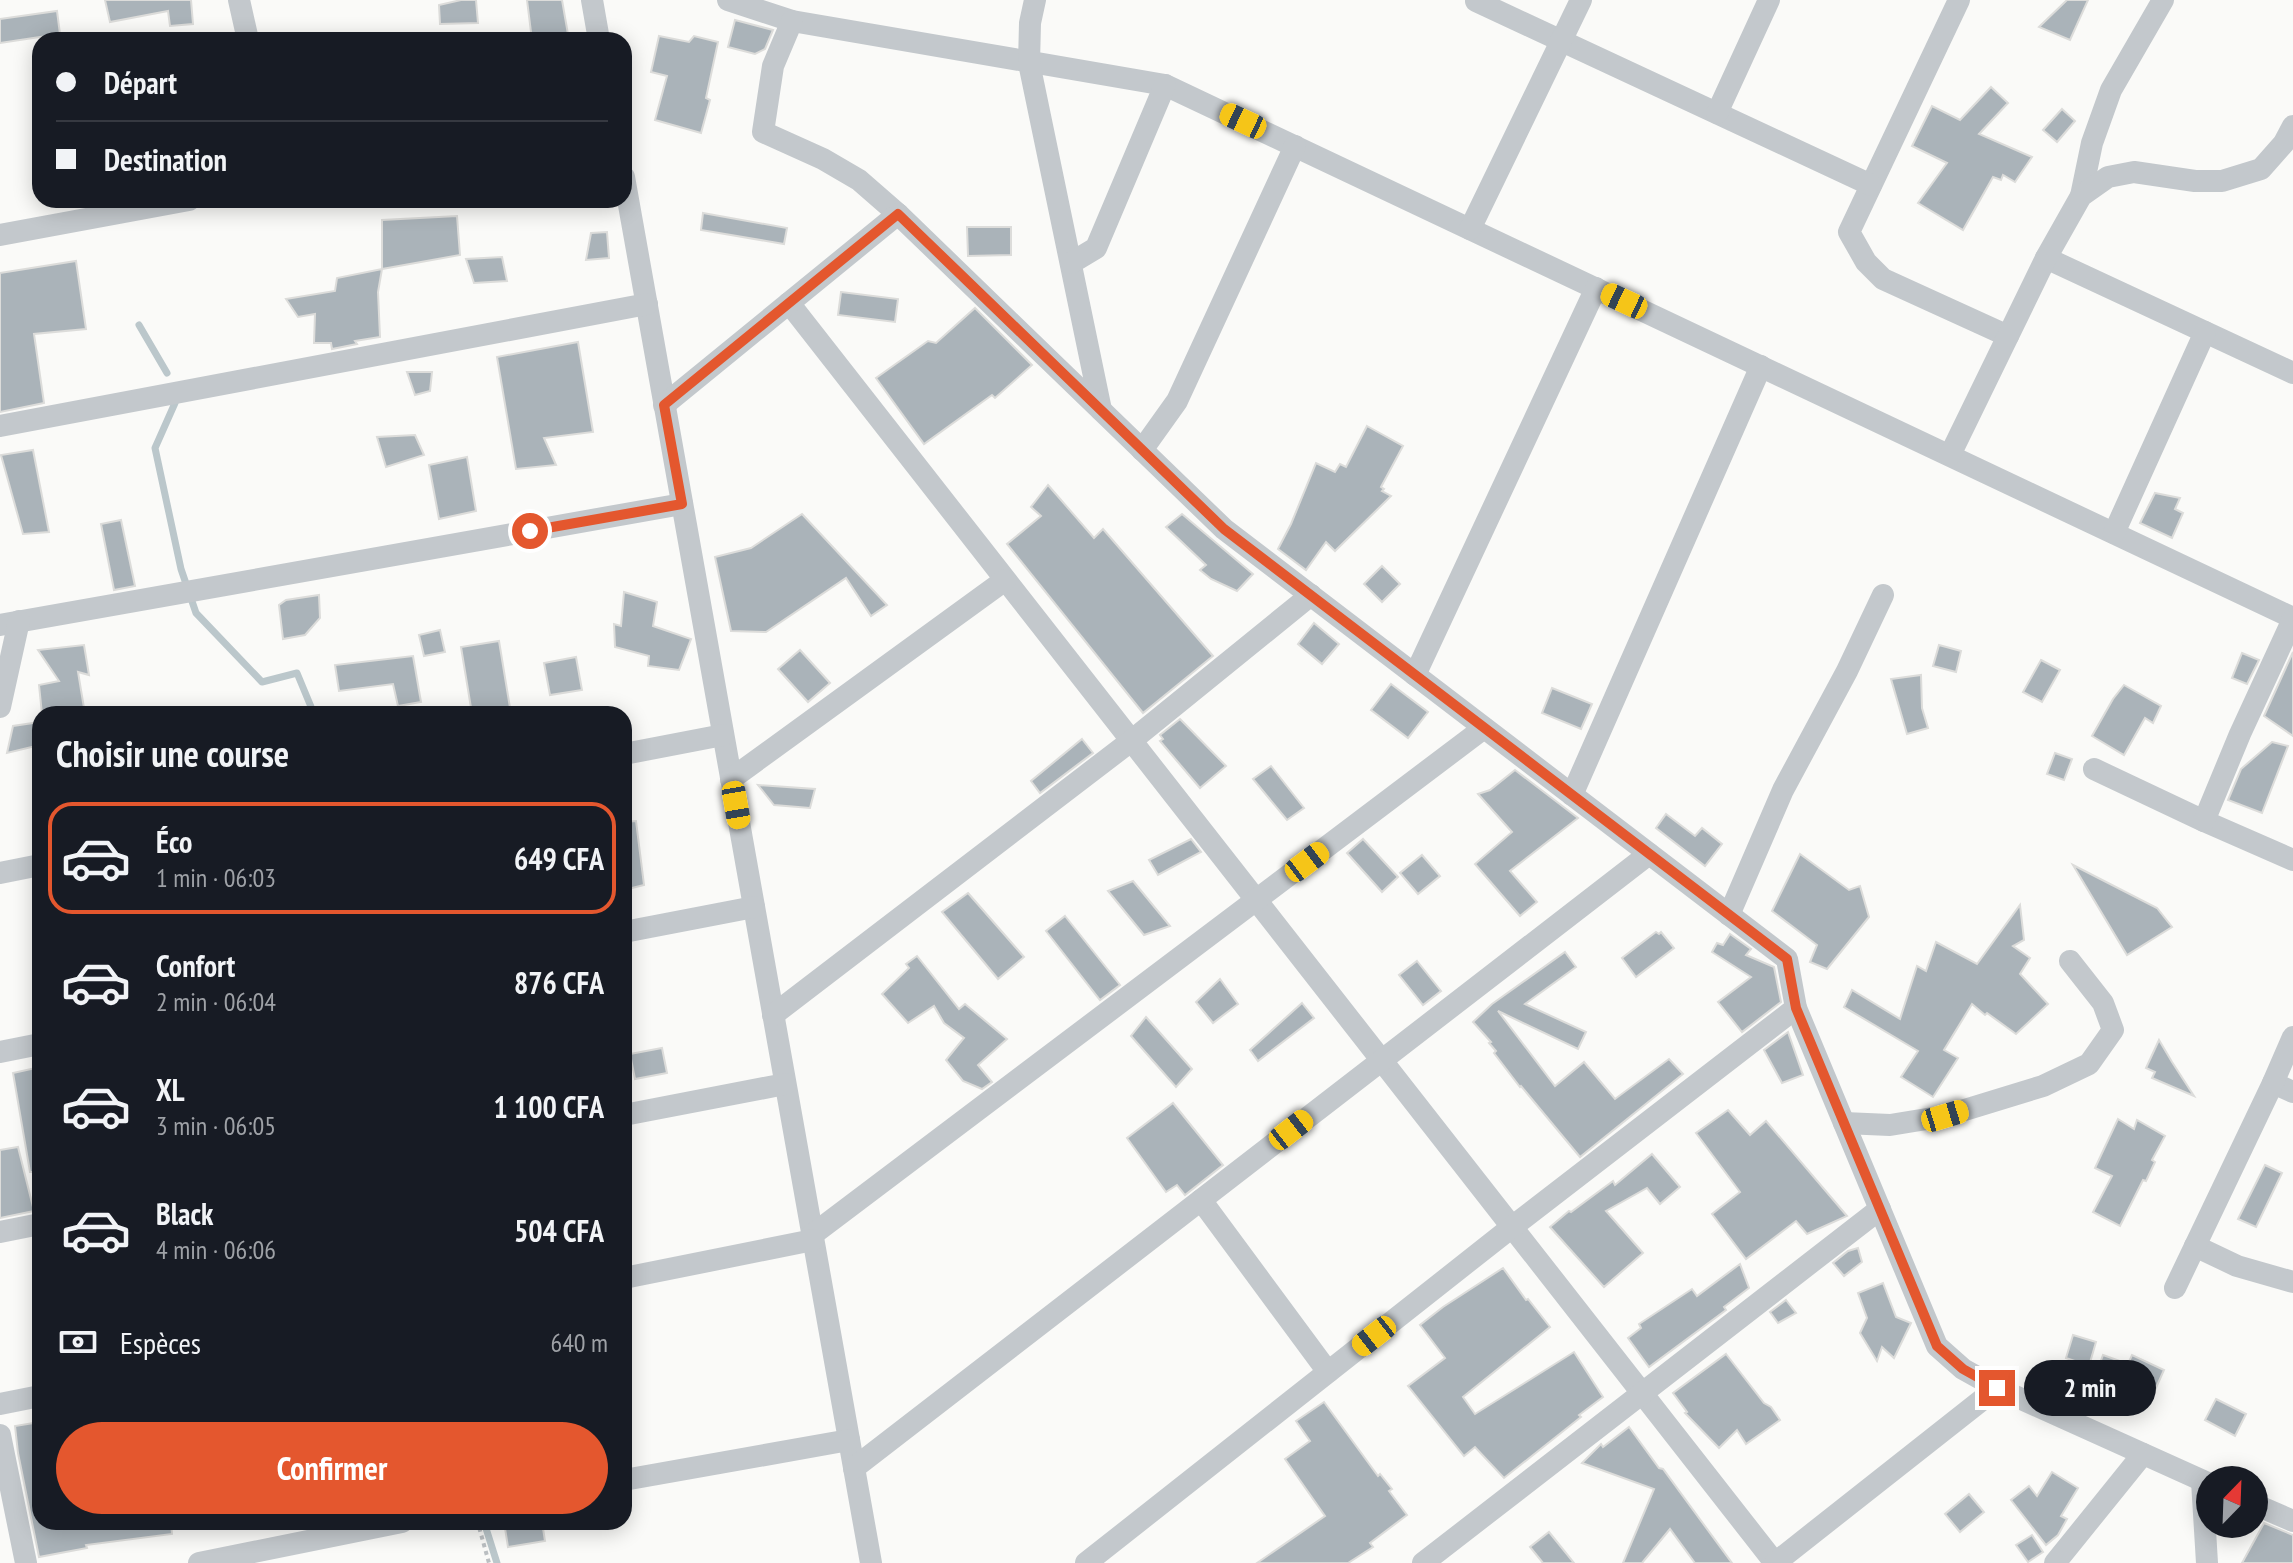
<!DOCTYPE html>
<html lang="fr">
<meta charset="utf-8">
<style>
body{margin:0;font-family:"PT Sans Narrow",sans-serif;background:#242831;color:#f1f3f6;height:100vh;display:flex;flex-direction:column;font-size:30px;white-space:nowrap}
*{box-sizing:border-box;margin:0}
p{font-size:26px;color:#9ea1a6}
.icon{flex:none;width:44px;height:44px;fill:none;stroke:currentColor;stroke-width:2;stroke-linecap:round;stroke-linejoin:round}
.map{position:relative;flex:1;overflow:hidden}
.panel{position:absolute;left:32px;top:706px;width:600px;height:824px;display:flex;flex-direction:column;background:#171b24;border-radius:24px;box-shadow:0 4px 20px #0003}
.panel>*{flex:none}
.hud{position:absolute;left:32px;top:32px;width:600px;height:176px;border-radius:24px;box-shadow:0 4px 20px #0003;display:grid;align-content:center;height:176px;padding:0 24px;background:#171b24}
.needle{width:52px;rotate:23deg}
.controls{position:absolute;left:2196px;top:1466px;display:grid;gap:16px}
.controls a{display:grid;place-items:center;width:72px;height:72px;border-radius:50%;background:#171b24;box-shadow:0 4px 20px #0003;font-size:40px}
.end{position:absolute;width:36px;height:36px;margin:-18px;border:10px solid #e4572e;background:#fff;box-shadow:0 0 0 4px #fff}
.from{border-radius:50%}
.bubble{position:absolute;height:56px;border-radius:28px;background:#171b24;box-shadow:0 4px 20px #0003;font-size:26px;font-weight:700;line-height:56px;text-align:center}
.car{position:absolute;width:24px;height:48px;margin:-24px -12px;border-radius:10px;box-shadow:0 0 6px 2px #0007;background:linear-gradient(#f5c518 24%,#345 0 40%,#f5c518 0 76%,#345 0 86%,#f5c518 0)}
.hud b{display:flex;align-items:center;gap:28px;height:76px;font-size:30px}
.hud b+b{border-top:2px solid #363941}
.hud i{width:20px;height:20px;background:#f1f3f6}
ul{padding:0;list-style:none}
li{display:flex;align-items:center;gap:24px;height:112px;margin:0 16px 12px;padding:0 8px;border:4px solid transparent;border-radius:24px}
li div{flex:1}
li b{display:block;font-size:30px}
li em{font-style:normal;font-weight:700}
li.active{border-color:#e4572e}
li>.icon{width:72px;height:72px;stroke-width:1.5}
h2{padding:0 24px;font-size:36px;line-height:96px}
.pay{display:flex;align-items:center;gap:20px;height:88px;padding:0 24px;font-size:30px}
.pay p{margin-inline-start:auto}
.action{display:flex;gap:16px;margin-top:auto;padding:16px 24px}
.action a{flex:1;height:92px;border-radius:48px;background:#e4572e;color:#fff;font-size:32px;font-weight:700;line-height:92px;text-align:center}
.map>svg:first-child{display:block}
</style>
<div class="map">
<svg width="2293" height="1563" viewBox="0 0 2293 1563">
<rect width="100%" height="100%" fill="#fafaf8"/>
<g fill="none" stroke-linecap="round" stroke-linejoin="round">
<g stroke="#bbc7cb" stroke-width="7">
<path d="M 139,325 L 167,373"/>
<path d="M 175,403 L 155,448 L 181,569 L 196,613 L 262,682 L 297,673 L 314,714"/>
<path d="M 484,1522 L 497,1563"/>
</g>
</g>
<g fill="#aab3b9" stroke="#dcdcda" stroke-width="2">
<path d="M 105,0 L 191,0 L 193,24 L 170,26 L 168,11 L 110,22 Z"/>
<path d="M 461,0 L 476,0 L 478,23 L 440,24 L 439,5 Z"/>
<path d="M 527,0 L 562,0 L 569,40 L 532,40 Z"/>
<path d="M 2067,0 L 2088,0 L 2070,40 L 2039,27 Z"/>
<path d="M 57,11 L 60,34 L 0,43 L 0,19 Z"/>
<path d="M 735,20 L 773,30 L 765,49 L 755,54 L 728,47 Z"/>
<path d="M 659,36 L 689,42 L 694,36 L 718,42 L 706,98 L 710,100 L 701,133 L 655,120 L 667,76 L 651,72 Z"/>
<path d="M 1991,87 L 2008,103 L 1979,134 L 2032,157 L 2015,182 L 2003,175 L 2001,180 L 1993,177 L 1963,230 L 1918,203 L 1947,163 L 1912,146 L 1932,106 L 1960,120 Z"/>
<path d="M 2062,109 L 2075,121 L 2057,142 L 2043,130 Z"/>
<path d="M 703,213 L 787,228 L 784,244 L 701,230 Z"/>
<path d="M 457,216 L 460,255 L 382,269 L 382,220 Z"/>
<path d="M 967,227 L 1011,227 L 1011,255 L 968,256 Z"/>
<path d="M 607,232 L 609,258 L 586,260 L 591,233 Z"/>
<path d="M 502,257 L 507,281 L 474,283 L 466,259 Z"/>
<path d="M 76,261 L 86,329 L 34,334 L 44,403 L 0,412 L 0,273 Z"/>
<path d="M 382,269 L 378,292 L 380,337 L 355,341 L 357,344 L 332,349 L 331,343 L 314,343 L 315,314 L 298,317 L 286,299 L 335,291 L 337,278 Z"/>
<path d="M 841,292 L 898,299 L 895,322 L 838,315 Z"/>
<path d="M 975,308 L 1032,365 L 995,398 L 992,395 L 924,444 L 876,378 L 928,341 L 936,343 Z"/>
<path d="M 578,342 L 593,432 L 544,438 L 556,465 L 516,469 L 497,357 Z"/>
<path d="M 407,372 L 432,372 L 430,391 L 415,395 Z"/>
<path d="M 1367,426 L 1403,446 L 1381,487 L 1384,489 L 1382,491 L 1391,496 L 1335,551 L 1326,542 L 1306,570 L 1278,549 L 1291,524 L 1316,463 L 1335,472 L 1340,464 L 1346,467 Z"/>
<path d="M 415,435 L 424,455 L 386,467 L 377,437 Z"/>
<path d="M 33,450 L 49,532 L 23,534 L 1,455 Z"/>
<path d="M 467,457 L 476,511 L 439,519 L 429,465 Z"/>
<path d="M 1048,485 L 1094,538 L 1103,529 L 1213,656 L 1143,713 L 1007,544 L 1041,516 L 1031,507 Z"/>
<path d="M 2155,493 L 2180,498 L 2175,509 L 2183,513 L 2172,538 L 2140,523 Z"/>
<path d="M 802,514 L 887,605 L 871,616 L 846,578 L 766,632 L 731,631 L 715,557 L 751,548 Z"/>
<path d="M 1182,514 L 1253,574 L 1237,591 L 1211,579 L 1200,570 L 1206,565 L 1166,527 Z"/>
<path d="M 121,520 L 135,586 L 114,590 L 101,524 Z"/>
<path d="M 1382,566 L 1400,584 L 1382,602 L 1364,584 Z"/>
<path d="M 624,592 L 657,602 L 653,626 L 691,639 L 679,670 L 648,666 L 649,656 L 615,647 L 614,624 L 621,626 Z"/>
<path d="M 319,595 L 320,618 L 305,635 L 283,639 L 279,605 L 286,600 Z"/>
<path d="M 1314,623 L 1339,644 L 1322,664 L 1298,644 Z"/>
<path d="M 440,630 L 445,652 L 424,656 L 419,635 Z"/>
<path d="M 499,641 L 511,714 L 472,714 L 461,647 Z"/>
<path d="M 84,645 L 89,675 L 78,672 L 85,714 L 42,714 L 39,685 L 59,681 L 38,650 Z"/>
<path d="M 1939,645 L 1961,651 L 1956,672 L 1933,666 Z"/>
<path d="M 800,650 L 830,683 L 808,702 L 778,669 Z"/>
<path d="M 2293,652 L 2293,736 L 2264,716 Z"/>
<path d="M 2242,653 L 2259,660 L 2247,684 L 2232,678 Z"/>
<path d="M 413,656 L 421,702 L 398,706 L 393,684 L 339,691 L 335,665 Z"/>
<path d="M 576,657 L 582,690 L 550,695 L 544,663 Z"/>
<path d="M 2041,660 L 2060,670 L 2042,702 L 2023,692 Z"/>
<path d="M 1921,675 L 1922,708 L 1928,728 L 1907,734 L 1891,679 Z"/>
<path d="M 1391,684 L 1428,712 L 1408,738 L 1371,710 Z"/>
<path d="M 2124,685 L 2161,706 L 2153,723 L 2145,718 L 2124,755 L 2092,736 L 2113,699 Z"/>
<path d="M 1552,688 L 1592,704 L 1581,729 L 1542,713 Z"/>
<path d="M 1180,719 L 1226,766 L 1200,788 L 1160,741 L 1163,739 L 1160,735 Z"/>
<path d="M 40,722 L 40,745 L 7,753 L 13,726 Z"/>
<path d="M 1082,739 L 1093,753 L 1040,793 L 1031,781 Z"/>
<path d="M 2272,742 L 2288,746 L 2262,813 L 2228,800 L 2241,769 Z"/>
<path d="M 2055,753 L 2072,759 L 2064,780 L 2047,774 Z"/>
<path d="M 1271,766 L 1304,808 L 1287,820 L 1253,779 Z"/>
<path d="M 1515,770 L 1578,818 L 1510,871 L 1537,902 L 1520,916 L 1475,864 L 1512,832 L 1478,794 L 1490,790 Z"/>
<path d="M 758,785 L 815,789 L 810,808 L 774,805 Z"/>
<path d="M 1666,814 L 1695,836 L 1702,828 L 1722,844 L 1705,866 L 1656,828 Z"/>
<path d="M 636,821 L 644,885 L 624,890 L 624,822 Z"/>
<path d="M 1191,839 L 1201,852 L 1158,875 L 1149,860 Z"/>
<path d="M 1363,839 L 1398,877 L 1382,892 L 1347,853 Z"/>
<path d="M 1800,854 L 1849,890 L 1860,886 L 1869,917 L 1827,969 L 1810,962 L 1817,945 L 1772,911 Z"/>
<path d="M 1422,855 L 1440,876 L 1418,894 L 1400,873 Z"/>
<path d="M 2073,865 L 2157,908 L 2172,927 L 2127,955 Z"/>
<path d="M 1133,881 L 1170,926 L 1144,935 L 1108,891 Z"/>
<path d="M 968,893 L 1024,957 L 998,979 L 942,912 Z"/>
<path d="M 2020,905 L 2024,940 L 2013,946 L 2030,958 L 2020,974 L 2048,1004 L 2016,1034 L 1987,1013 L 1985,1015 L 1972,1004 L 1944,1050 L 1958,1058 L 1933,1097 L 1901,1077 L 1918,1051 L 1844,1007 L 1852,990 L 1900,1019 L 1917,966 L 1926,971 L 1936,942 L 1977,964 Z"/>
<path d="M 1065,916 L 1120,985 L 1100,1000 L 1046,931 Z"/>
<path d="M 1656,932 L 1659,934 L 1661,932 L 1674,948 L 1636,977 L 1622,958 Z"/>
<path d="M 1730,934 L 1751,949 L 1746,955 L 1774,967 L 1781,1002 L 1742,1032 L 1718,1002 L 1751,977 L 1712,952 L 1717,943 L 1723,945 Z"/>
<path d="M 1565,952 L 1576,967 L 1525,1004 L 1586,1032 L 1578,1049 L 1498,1011 L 1555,1086 L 1584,1062 L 1615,1099 L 1669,1059 L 1683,1074 L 1580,1157 L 1521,1086 L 1520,1087 L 1494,1053 L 1496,1051 L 1489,1043 L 1491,1042 L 1473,1022 L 1492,1004 Z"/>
<path d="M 917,956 L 959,1009 L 965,1004 L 1007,1039 L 978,1065 L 992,1082 L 982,1089 L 963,1081 L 946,1060 L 964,1038 L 944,1023 L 934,1006 L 908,1023 L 882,994 L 909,968 L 906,964 Z"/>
<path d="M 1417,961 L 1441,991 L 1423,1005 L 1399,975 Z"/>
<path d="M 1220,979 L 1238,1004 L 1213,1023 L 1196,1002 Z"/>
<path d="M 1302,1003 L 1314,1018 L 1258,1061 L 1250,1050 Z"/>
<path d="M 1146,1017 L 1192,1069 L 1176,1087 L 1131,1036 Z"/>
<path d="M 1788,1032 L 1803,1075 L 1782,1083 L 1764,1050 Z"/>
<path d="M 2159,1040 L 2172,1062 L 2194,1096 L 2152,1078 L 2155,1072 L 2146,1068 Z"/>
<path d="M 662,1048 L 667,1073 L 635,1079 L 630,1054 Z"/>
<path d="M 40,1067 L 40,1172 L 30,1172 L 13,1073 Z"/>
<path d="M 1173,1103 L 1223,1165 L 1185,1195 L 1177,1185 L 1166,1192 L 1127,1138 Z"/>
<path d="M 1728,1110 L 1750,1135 L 1766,1121 L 1847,1216 L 1807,1234 L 1796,1221 L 1746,1259 L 1712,1214 L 1740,1192 L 1696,1133 Z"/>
<path d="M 2118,1119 L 2134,1129 L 2137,1120 L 2165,1136 L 2152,1160 L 2155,1162 L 2146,1181 L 2143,1180 L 2120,1226 L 2093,1212 L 2112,1176 L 2095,1168 Z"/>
<path d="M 18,1147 L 34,1211 L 0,1218 L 0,1150 Z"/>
<path d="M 1652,1154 L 1680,1187 L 1660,1204 L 1647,1188 L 1606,1211 L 1643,1253 L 1604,1287 L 1550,1227 L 1569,1211 L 1571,1212 L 1613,1181 L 1615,1185 Z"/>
<path d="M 2265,1165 L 2282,1173 L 2256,1227 L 2238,1219 Z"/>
<path d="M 1858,1248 L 1862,1262 L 1844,1276 L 1833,1263 L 1848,1251 Z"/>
<path d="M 1740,1264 L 1749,1288 L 1724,1307 L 1726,1310 L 1649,1367 L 1628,1338 L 1641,1328 L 1639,1324 L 1692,1289 L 1697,1296 Z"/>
<path d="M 1503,1268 L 1526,1300 L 1528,1299 L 1550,1327 L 1463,1397 L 1475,1414 L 1574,1352 L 1603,1397 L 1579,1415 L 1581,1417 L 1504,1478 L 1475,1447 L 1464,1456 L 1408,1386 L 1445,1358 L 1420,1325 L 1443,1307 Z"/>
<path d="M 1883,1283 L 1896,1317 L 1911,1323 L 1894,1358 L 1882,1347 L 1877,1361 L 1860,1333 L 1867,1318 L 1858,1293 Z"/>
<path d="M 1786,1300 L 1796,1313 L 1778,1323 L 1770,1312 Z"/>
<path d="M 2073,1335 L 2096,1342 L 2089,1366 L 2066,1358 Z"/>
<path d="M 1726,1354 L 1764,1403 L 1771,1407 L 1780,1420 L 1746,1444 L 1737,1430 L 1719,1448 L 1685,1413 L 1687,1412 L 1673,1393 Z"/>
<path d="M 2103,1355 L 2128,1364 L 2132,1355 L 2164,1370 L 2151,1399 L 2119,1385 L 2120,1383 L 2096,1374 Z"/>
<path d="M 2216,1399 L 2246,1414 L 2235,1436 L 2205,1420 Z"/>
<path d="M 1324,1402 L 1378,1476 L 1380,1474 L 1392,1489 L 1389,1491 L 1407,1515 L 1370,1543 L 1373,1547 L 1348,1563 L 1257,1563 L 1325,1516 L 1285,1459 L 1310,1441 L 1296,1421 Z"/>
<path d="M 40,1422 L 40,1522 L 171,1522 L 172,1534 L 86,1545 L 87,1548 L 39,1557 L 18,1453 L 15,1426 Z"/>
<path d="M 1629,1427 L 1659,1468 L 1663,1469 L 1732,1563 L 1695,1563 L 1670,1529 L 1642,1563 L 1623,1563 L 1654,1489 L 1582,1463 L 1601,1444 L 1603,1447 Z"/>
<path d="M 2052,1472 L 2078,1488 L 2061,1516 L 2067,1519 L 2058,1535 L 2046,1545 L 2011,1500 L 2029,1486 L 2037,1496 Z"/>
<path d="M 1969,1494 L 1984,1512 L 1960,1532 L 1945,1514 Z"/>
<path d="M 504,1522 L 542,1522 L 545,1541 L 508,1547 Z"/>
<path d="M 2264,1523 L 2293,1535 L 2293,1563 L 2242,1563 Z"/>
<path d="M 1549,1532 L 1574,1563 L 1543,1563 L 1530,1547 Z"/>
<path d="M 2032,1535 L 2043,1552 L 2028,1562 L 2016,1545 Z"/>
</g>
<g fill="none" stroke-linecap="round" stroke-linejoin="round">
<path stroke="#bbbfc2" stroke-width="4" stroke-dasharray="4 4" stroke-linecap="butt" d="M 474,1522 L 479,1527 L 489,1563"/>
<g stroke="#c3c8cc" stroke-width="22">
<path d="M 239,0 L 248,40"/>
<path d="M 592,0 L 599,40"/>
<path d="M 728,0 L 792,21 L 1165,85 L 2293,618"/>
<path d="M 1035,0 L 1030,23 L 1029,63 L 1101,410"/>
<path d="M 1959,0 L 1849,232 L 1866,262 L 1883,279 L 2008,336"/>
<path d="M 1476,1 L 1871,185"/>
<path d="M 792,21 L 773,66 L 763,132 L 823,159 L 859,180 L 898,214 L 1224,529 L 1787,959 L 1796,1008 L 1937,1346 L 1963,1369 L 1997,1388 L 2210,1484"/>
<path d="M 1717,113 L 1769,0"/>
<path d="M 624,177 L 871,1563"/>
<path d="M 2081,196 L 2092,143 L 2111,90 L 2163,0"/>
<path d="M 1470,229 L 1581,0"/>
<path d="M 0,235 L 189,200"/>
<path d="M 2046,258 L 2293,373"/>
<path d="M 1071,263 L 1096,248 L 1165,85"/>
<path d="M 789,303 L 1775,1563"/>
<path d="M 664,405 L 898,214"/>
<path d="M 0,426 L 647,304"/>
<path d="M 1142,450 L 1177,401 L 1295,146"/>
<path d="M 1950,455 L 2046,258 L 2081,196 L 2108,177 L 2134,172 L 2195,181 L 2222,181 L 2261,169 L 2284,143 L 2293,126"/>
<path d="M 2114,533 L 2205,332"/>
<path d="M 0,625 L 682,504"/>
<path d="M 1415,675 L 1596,288"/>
<path d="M 0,707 L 19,621"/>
<path d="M 624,754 L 723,735"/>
<path d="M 2094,769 L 2204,821 L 2293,860"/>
<path d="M 731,779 L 1005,580"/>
<path d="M 1572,795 L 1761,366"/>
<path d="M 2204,821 L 2240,734 L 2293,619"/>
<path d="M 0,873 L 40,865"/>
<path d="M 1729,915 L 1783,790 L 1847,671 L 1883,595"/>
<path d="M 624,932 L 754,907"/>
<path d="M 773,1015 L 1131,741 L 1311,595"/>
<path d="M 0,1052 L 40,1044"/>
<path d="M 2273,1083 L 2293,1092"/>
<path d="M 624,1115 L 785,1084"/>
<path d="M 1844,1123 L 1890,1125 L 1945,1116 L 2043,1086 L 2089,1064 L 2113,1030 L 2103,1003 L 2070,961"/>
<path d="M 1201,1200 L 1328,1372"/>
<path d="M 0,1232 L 40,1224"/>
<path d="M 812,1235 L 1484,728"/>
<path d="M 2195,1246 L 2237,1266 L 2293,1282"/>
<path d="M 624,1278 L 813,1240"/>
<path d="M 2175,1288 L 2273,1083 L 2293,1037"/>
<path d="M 0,1404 L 40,1396"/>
<path d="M 0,1435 L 26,1563"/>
<path d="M 854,1468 L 1649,854"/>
<path d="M 624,1480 L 849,1440"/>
<path d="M 2202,1481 L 2207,1563"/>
<path d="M 2254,1504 L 2293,1521"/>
<path d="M 199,1563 L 402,1522"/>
<path d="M 1086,1563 L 1512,1227 L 1796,1008"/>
<path d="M 1423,1563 L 1880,1209"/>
<path d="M 1775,1563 L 1997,1388"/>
<path d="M 2055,1563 L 2143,1454"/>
</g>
</g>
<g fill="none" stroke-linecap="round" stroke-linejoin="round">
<path stroke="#e4572e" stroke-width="10" d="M 530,531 L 682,504 L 664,405 L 898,214 L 1224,529 L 1787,959 L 1796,1008 L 1937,1346 L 1963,1369 L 1997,1388"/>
</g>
</svg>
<div class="controls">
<a><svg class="needle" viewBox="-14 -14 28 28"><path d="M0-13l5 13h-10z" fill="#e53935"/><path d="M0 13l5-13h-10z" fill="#9ea1a6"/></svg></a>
</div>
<i class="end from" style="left:530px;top:531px"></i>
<i class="end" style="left:1997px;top:1388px"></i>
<div class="bubble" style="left:2024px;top:1360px;width:132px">2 min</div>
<i class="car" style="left:1243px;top:121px;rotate:295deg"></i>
<i class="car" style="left:1624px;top:301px;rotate:295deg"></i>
<i class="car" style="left:736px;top:805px;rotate:170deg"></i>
<i class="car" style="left:1307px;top:862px;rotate:53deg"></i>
<i class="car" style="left:1945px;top:1116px;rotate:73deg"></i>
<i class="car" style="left:1291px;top:1130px;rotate:52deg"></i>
<i class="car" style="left:1374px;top:1336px;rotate:232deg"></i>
<div class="hud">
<b><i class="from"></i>Départ</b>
<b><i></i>Destination</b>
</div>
<section class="panel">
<h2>Choisir une course</h2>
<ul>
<li class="active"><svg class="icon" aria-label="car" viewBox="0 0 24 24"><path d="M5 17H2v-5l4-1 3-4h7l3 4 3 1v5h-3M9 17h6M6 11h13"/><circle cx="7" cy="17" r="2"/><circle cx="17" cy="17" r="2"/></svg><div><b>Éco</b><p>1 min · 06:03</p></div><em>649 CFA</em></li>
<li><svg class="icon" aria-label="car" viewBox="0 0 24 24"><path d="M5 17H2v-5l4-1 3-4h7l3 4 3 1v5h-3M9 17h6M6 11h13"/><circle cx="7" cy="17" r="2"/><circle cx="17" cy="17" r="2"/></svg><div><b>Confort</b><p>2 min · 06:04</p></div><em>876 CFA</em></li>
<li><svg class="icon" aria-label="car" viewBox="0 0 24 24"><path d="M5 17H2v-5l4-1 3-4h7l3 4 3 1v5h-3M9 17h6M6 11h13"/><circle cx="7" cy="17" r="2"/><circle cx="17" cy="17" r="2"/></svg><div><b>XL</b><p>3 min · 06:05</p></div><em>1 100 CFA</em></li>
<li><svg class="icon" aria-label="car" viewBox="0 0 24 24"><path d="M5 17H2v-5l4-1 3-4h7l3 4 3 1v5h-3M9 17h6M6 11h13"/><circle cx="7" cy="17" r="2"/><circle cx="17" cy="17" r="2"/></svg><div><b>Black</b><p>4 min · 06:06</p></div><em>504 CFA</em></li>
</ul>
<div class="pay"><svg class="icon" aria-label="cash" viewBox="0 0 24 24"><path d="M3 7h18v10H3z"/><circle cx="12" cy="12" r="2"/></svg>Espèces<p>640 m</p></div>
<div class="action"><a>Confirmer</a></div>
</section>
</div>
